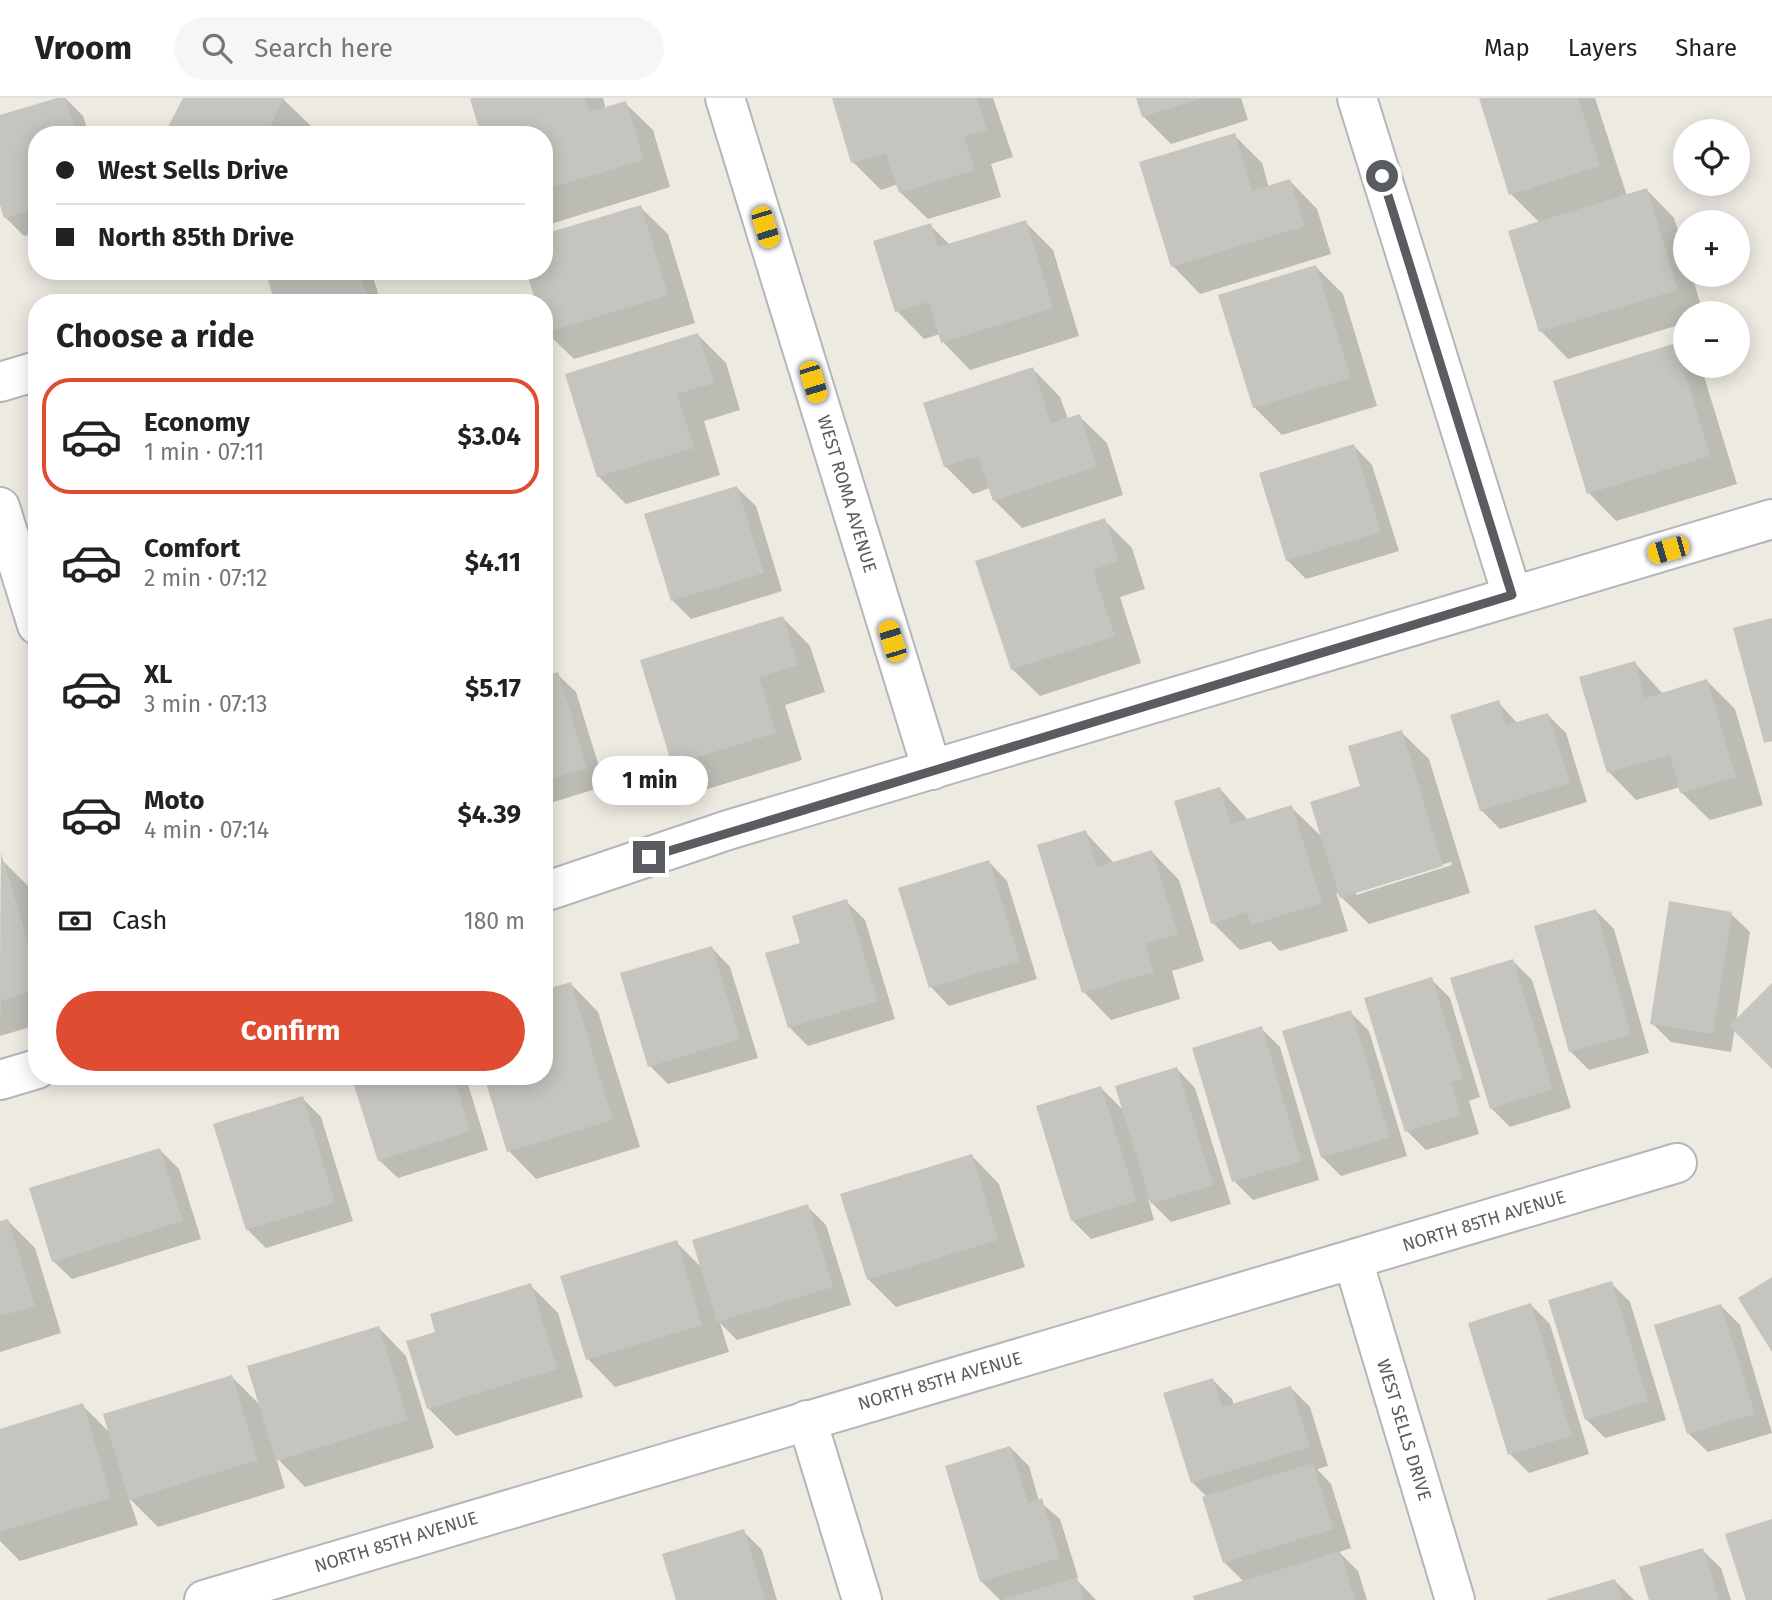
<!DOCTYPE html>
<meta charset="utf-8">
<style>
body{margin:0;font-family:"Fira Sans",sans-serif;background:#f6f6f6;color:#222;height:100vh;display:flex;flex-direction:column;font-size:26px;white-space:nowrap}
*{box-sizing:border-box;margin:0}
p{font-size:23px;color:#767676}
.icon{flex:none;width:38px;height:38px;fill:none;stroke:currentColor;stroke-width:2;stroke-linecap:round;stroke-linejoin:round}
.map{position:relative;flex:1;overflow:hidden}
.details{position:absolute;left:28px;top:196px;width:525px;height:791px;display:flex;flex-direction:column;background:#fff;border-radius:28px;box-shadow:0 4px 18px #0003}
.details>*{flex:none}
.guide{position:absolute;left:28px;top:28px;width:525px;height:154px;border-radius:28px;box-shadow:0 4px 18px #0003;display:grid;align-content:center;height:154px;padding:0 28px;background:#fff}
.fabs{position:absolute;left:1673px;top:21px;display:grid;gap:14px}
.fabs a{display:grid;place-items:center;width:77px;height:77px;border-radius:50%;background:#fff;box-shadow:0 4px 18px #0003;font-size:35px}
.end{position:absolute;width:32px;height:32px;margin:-16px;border:9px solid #595c61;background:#fff;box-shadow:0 0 0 4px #fff}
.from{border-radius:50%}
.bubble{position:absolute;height:49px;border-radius:24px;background:#fff;box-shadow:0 4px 18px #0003;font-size:23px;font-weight:700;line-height:49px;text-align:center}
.car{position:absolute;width:21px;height:42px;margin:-21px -10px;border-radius:9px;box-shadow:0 0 5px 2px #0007;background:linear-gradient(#f5c518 24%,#345 0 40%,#f5c518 0 76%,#345 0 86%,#f5c518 0)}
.guide b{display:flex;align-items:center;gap:24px;height:66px;font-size:26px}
.guide b+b{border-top:2px solid #e0e0e0}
.guide i{width:18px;height:18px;background:#222}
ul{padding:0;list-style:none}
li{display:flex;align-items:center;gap:21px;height:116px;margin:0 14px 10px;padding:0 14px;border:4px solid transparent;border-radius:28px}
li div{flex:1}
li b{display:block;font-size:26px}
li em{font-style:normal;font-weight:700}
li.selected{border-color:#e04c32}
li>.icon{width:63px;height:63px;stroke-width:1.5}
h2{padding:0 28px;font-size:32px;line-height:84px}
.pay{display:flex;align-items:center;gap:18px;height:77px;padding:0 28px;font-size:26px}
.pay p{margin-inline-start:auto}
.button{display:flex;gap:14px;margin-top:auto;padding:14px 28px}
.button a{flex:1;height:80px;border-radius:42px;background:#e04c32;color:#fff;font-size:28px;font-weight:700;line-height:80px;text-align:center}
header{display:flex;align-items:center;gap:42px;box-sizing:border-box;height:98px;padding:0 35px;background:#fff;border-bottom:2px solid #e0e0e0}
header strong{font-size:33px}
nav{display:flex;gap:38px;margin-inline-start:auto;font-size:24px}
.search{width:490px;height:63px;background:#f6f6f6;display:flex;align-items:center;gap:18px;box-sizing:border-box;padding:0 24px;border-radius:38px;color:#767676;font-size:26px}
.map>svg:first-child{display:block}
</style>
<header>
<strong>Vroom</strong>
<div class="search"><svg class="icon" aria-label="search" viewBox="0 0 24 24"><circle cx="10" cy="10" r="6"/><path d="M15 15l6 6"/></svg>Search here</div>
<nav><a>Map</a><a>Layers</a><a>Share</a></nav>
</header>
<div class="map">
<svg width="1772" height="1502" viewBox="0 0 1772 1502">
<rect width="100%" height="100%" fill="#eceae1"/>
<g fill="#0003" fill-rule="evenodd">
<path d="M 65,0 L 83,18 L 89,37 L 37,37 L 37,135 L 24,138 L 6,120 L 0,101 L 0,19 Z"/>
<path d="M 185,0 L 282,0 L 311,28 L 307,37 L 166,37 Z"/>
<path d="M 478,0 L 603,0 L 606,11 L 625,5 L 653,32 L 670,89 L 544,128 L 544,37 Z"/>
<path d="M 833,0 L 993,0 L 1013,59 L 991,66 L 1001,99 L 928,121 L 900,94 L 898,86 L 881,92 L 853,64 Z"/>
<path d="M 1137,0 L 1241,0 L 1248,22 L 1171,46 L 1143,18 Z"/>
<path d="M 1481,0 L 1595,0 L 1627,98 L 1647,92 L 1674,120 L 1685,156 L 1685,177 L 1692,177 L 1703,215 L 1685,215 L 1685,225 L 1568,261 L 1541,233 L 1540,125 L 1511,96 Z"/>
<path d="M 1234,37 L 1262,65 L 1269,90 L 1290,83 L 1317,111 L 1331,156 L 1200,196 L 1173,168 Z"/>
<path d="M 640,109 L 668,136 L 695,225 L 574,261 L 546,234 L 544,173 Z"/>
<path d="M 1025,124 L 1053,152 L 1079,238 L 970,272 L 943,244 L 940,236 L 924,241 L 897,213 L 930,127 L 950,147 Z"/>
<path d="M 1316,169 L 1343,196 L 1377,308 L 1282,337 L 1254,309 Z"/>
<path d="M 267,173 L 371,173 L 381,205 L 277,205 Z"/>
<path d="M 698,237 L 726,265 L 740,312 L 704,323 L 720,377 L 626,406 L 598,378 Z"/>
<path d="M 1675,247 L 1685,257 L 1685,268 L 1696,268 L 1703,275 L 1737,386 L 1616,423 L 1589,395 Z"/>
<path d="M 1033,271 L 1060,299 L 1068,321 L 1079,318 L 1107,345 L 1123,397 L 1022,430 L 994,402 L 990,390 L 973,396 L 945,368 Z"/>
<path d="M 1354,348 L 1372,367 L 1399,453 L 1306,481 L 1287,462 Z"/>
<path d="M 737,390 L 756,408 L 782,493 L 691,521 L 672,502 Z"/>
<path d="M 1104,422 L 1132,450 L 1145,491 L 1120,499 L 1141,565 L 1040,598 L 1012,571 Z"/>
<path d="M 783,520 L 810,548 L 825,594 L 785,607 L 802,662 L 701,693 L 673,666 Z"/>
<path d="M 1634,564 L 1663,596 L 1707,583 L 1735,611 L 1763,707 L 1710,722 L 1682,695 L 1680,689 L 1636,702 L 1609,674 Z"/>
<path d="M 557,576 L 576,594 L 605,688 L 544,707 L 544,580 Z"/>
<path d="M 1498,604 L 1518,626 L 1548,617 L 1566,635 L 1587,704 L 1500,731 L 1481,712 Z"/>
<path d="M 1401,634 L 1429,661 L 1470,795 L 1369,826 L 1336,794 L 1348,833 L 1280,853 L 1270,843 L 1240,852 L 1213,825 L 1220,691 L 1248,722 L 1291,709 L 1324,741 ZM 1451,764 L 1452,767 L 1356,797 L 1356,793 Z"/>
<path d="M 1085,734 L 1114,765 L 1152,754 L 1179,782 L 1204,863 L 1172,873 L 1180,901 L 1111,922 L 1084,894 Z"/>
<path d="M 1,761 L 29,789 L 37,814 L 37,927 L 0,938 Z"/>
<path d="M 989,764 L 1007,783 L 1037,881 L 949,908 L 931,889 Z"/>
<path d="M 846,803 L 865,822 L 895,921 L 808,948 L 789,929 Z"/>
<path d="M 1596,813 L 1614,831 L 1649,955 L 1589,972 L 1570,953 Z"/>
<path d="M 1731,816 L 1750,834 L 1736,924 L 1772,887 L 1772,968 L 1735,930 L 1731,954 L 1671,944 L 1652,925 Z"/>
<path d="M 712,850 L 730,869 L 758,960 L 668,986 L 650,968 Z"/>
<path d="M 1513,863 L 1532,882 L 1571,1010 L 1510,1029 L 1491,1010 Z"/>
<path d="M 1431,881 L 1450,900 L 1480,999 L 1469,1003 L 1479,1036 L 1426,1052 L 1407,1033 L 1366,901 Z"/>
<path d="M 571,886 L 598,914 L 640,1049 L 536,1081 L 509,1053 L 544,978 Z"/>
<path d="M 1350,914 L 1369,933 L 1407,1058 L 1341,1078 L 1322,1059 Z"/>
<path d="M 1261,930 L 1280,949 L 1319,1082 L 1253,1102 L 1234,1083 Z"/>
<path d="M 1177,971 L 1195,990 L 1231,1106 L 1171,1124 L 1148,1101 L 1154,1122 L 1091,1141 L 1072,1122 L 1101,990 L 1125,1014 Z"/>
<path d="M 353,978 L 462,978 L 467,983 L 488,1052 L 398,1080 L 379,1062 Z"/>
<path d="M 302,1000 L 321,1019 L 353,1123 L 266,1150 L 247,1131 Z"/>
<path d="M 160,1052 L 179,1071 L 201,1141 L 72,1181 L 53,1163 Z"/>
<path d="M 972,1058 L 999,1086 L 1025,1169 L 896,1209 L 868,1181 Z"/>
<path d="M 807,1108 L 826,1127 L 851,1207 L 737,1242 L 720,1225 L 729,1254 L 615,1289 L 588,1261 L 676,1144 L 702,1170 Z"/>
<path d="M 8,1123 L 35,1150 L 61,1235 L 0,1254 L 0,1125 Z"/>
<path d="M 1611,1185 L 1630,1204 L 1666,1322 L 1605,1340 L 1586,1321 Z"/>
<path d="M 530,1187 L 558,1215 L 583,1299 L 456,1338 L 428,1310 L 437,1235 Z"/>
<path d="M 1531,1207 L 1550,1226 L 1589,1356 L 1529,1375 L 1510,1356 Z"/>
<path d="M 1721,1208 L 1740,1227 L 1772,1335 L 1708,1354 L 1689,1336 L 1656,1228 Z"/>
<path d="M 379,1230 L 406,1258 L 434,1350 L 305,1389 L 276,1359 L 285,1390 L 158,1429 L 129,1400 L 138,1427 L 20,1463 L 0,1443 L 0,1332 L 82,1307 L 111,1336 L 232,1279 L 262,1309 Z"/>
<path d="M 1213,1282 L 1232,1301 L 1234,1307 L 1291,1290 L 1310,1309 L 1328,1368 L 1317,1371 L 1331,1386 L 1351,1450 L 1339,1454 L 1358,1473 L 1367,1502 L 1196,1502 L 1244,1484 L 1224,1464 L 1207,1399 L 1192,1384 Z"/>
<path d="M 1010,1349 L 1029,1368 L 1039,1403 L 1060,1421 L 1078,1479 L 1075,1480 L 1096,1502 L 1000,1502 L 982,1484 L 947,1369 Z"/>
<path d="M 743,1433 L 762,1452 L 777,1502 L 678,1502 Z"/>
<path d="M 1702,1452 L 1721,1470 L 1731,1502 L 1651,1502 Z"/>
<path d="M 1615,1483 L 1634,1502 L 1554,1502 Z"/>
</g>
<g fill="#c6c4be">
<path d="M 57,0 L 66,0 L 77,37 L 37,37 L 37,111 L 4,120 L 0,107 L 0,17 Z"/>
<path d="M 183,0 L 284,0 L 266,37 L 164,37 Z"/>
<path d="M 472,0 L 585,0 L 589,14 L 626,3 L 644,62 L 544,92 L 544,37 L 481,37 L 470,1 Z"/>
<path d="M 832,0 L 977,0 L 987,32 L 964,38 L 975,72 L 899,95 L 886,55 L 851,65 Z"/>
<path d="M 1136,0 L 1200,0 L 1200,1 L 1142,19 Z"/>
<path d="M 1479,0 L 1578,0 L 1600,68 L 1509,97 Z"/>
<path d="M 1235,35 L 1252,93 L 1290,81 L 1305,128 L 1171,169 L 1139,64 Z"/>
<path d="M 1647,90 L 1678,192 L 1539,234 L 1508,133 Z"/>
<path d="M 641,107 L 668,197 L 545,235 L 544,205 L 536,205 L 526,173 L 544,173 L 544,136 Z"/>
<path d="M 1026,122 L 1053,210 L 941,245 L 929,204 L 895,214 L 873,143 L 931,125 L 938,149 Z"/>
<path d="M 1316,167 L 1351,280 L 1253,310 L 1218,197 Z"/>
<path d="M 265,173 L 359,173 L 369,205 L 275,205 Z"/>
<path d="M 698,235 L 714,285 L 677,296 L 694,350 L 597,379 L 565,276 Z"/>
<path d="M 1676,245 L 1710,358 L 1587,396 L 1553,283 Z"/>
<path d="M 1033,269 L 1051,325 L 1080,316 L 1097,369 L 993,403 L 978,358 L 944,369 L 923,305 Z"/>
<path d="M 1354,346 L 1381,434 L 1286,463 L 1259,375 Z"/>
<path d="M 737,388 L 764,475 L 671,503 L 644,416 Z"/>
<path d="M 1105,420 L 1119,463 L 1093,472 L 1115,538 L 1011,572 L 975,463 Z"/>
<path d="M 783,518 L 798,567 L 759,579 L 776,635 L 672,667 L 640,562 Z"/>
<path d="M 1772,520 L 1772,643 L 1764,645 L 1733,530 Z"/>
<path d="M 1635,563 L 1645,600 L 1707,581 L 1736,679 L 1680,695 L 1670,657 L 1607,675 L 1579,579 Z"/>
<path d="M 558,574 L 587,670 L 544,683 L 544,578 Z"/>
<path d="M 1499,602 L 1506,627 L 1548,615 L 1570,685 L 1480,713 L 1450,617 Z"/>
<path d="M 1402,632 L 1443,768 L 1340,800 L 1310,704 L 1360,688 L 1348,648 Z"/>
<path d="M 1220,689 L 1231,726 L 1292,707 L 1322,805 L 1251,827 L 1247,814 L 1211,826 L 1174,703 Z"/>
<path d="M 1086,732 L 1097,769 L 1152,752 L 1178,836 L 1145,846 L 1154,874 L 1082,895 L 1037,747 Z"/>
<path d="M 1,755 L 37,873 L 37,891 L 0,903 Z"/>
<path d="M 989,762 L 1020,863 L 929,890 L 898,790 Z"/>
<path d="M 847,801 L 878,903 L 788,930 L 765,855 L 800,845 L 792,818 Z"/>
<path d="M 1669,803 L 1732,814 L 1713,936 L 1650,926 Z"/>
<path d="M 1596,811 L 1631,937 L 1569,954 L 1534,828 Z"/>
<path d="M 712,848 L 740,941 L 648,969 L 620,875 Z"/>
<path d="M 1513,861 L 1553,991 L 1490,1011 L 1450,880 Z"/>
<path d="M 1432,879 L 1463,981 L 1451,984 L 1461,1017 L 1405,1034 L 1364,900 Z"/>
<path d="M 571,884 L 613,1022 L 507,1054 L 484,978 L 544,978 L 544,892 Z"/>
<path d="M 1772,885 L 1772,971 L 1729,928 Z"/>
<path d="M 1351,912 L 1390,1039 L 1321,1060 L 1282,933 Z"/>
<path d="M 1262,928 L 1301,1063 L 1232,1084 L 1192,950 Z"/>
<path d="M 1177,969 L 1213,1087 L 1151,1106 L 1115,988 Z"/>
<path d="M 351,978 L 454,978 L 470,1033 L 378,1063 Z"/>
<path d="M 1101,988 L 1137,1103 L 1071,1123 L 1036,1008 Z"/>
<path d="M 303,998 L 335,1105 L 246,1132 L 213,1026 Z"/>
<path d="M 160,1050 L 183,1123 L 52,1164 L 29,1090 Z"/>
<path d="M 972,1056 L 998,1142 L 867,1182 L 840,1096 Z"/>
<path d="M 808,1106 L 833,1189 L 717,1224 L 692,1142 Z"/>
<path d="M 8,1121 L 35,1208 L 0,1218 L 0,1123 Z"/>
<path d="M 677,1142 L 702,1227 L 586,1262 L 560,1178 Z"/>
<path d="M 1772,1179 L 1772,1254 L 1738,1200 Z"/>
<path d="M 1612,1183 L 1648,1303 L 1585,1322 L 1548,1202 Z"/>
<path d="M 531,1185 L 557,1271 L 427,1311 L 406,1243 L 435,1234 L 430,1216 Z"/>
<path d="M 1531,1205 L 1572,1338 L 1508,1357 L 1468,1225 Z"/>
<path d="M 1721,1206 L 1755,1316 L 1687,1336 L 1654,1227 Z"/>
<path d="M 379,1228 L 408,1322 L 276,1363 L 247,1268 Z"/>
<path d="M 232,1277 L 258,1362 L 129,1402 L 103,1316 Z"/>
<path d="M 1213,1280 L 1222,1309 L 1291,1288 L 1310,1349 L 1191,1385 L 1163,1295 Z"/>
<path d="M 83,1305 L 111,1400 L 0,1434 L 0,1331 Z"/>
<path d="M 1010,1348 L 1028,1405 L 1042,1400 L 1060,1460 L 980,1484 L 945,1368 Z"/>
<path d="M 1313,1365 L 1333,1431 L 1223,1465 L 1202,1399 Z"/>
<path d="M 1772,1421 L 1772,1502 L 1746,1502 L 1725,1436 Z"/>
<path d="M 744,1431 L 765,1502 L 676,1502 L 662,1456 Z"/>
<path d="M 1703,1450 L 1719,1502 L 1649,1502 L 1639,1469 Z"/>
<path d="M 1340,1453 L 1355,1502 L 1194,1502 L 1193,1498 Z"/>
<path d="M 1077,1479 L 1084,1502 L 1004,1502 L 1004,1501 Z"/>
<path d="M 1615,1481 L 1622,1502 L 1547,1502 L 1547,1501 Z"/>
</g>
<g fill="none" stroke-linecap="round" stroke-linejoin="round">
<g stroke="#b3b6bb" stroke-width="42">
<g id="street">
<path d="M 725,0 L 932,672"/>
<path d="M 1357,0 L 1512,497"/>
<path d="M 0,284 L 37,273"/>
<path d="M 0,409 L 37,527"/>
<path d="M 544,794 L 728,732 L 1772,421"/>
<path d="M 0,982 L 37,971"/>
<path d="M 1353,1162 L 1455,1502"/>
<path d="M 807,1322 L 862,1502"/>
<path d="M 204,1502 L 1677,1065"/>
</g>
</g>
<use href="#street" stroke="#fff" stroke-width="38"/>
</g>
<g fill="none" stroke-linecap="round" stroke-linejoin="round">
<path stroke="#595c61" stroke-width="9" d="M 649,759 L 1512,497 L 1382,78"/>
</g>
<g text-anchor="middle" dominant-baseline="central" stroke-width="6" stroke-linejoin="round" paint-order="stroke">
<g font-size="18" fill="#595c61" stroke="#fff">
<text transform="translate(847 396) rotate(73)">WEST ROMA AVENUE</text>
<text transform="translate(1484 1123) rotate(-17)">NORTH 85TH AVENUE</text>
<text transform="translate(940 1283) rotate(-16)">NORTH 85TH AVENUE</text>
<text transform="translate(1404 1332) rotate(73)">WEST SELLS DRIVE</text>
<text transform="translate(396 1444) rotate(-17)">NORTH 85TH AVENUE</text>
</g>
</g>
</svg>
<div class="fabs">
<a><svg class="icon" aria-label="locate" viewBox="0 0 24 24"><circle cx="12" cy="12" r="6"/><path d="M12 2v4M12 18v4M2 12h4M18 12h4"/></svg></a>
<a>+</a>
<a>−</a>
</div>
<i class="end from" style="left:1382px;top:78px"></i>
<i class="end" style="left:649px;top:759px"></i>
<div class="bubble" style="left:592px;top:658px;width:116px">1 min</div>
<i class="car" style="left:765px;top:129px;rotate:163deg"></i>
<i class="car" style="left:813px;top:284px;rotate:163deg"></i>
<i class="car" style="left:1668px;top:452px;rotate:254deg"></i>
<i class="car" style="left:892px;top:543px;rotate:343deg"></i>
<div class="guide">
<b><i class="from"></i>West Sells Drive</b>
<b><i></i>North 85th Drive</b>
</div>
<section class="details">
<h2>Choose a ride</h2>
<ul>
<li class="selected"><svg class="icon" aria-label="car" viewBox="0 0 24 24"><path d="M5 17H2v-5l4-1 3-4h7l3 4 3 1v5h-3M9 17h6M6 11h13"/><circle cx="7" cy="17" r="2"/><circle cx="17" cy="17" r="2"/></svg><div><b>Economy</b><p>1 min · 07:11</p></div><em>$3.04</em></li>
<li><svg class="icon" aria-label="car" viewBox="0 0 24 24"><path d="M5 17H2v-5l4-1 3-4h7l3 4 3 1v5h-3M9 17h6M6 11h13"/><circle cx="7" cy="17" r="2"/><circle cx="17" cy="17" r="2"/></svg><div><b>Comfort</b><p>2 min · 07:12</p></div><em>$4.11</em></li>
<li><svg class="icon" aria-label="car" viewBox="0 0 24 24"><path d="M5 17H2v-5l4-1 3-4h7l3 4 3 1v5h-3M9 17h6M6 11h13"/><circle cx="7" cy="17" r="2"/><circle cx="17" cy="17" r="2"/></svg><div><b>XL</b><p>3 min · 07:13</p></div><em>$5.17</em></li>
<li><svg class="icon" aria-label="car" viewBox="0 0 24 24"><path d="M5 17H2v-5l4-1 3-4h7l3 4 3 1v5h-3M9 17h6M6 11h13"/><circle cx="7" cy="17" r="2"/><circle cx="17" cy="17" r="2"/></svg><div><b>Moto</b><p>4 min · 07:14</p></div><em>$4.39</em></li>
</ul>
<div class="pay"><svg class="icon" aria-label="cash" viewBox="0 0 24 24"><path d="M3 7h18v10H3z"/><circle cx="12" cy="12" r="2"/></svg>Cash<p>180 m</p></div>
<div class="button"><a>Confirm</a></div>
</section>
</div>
